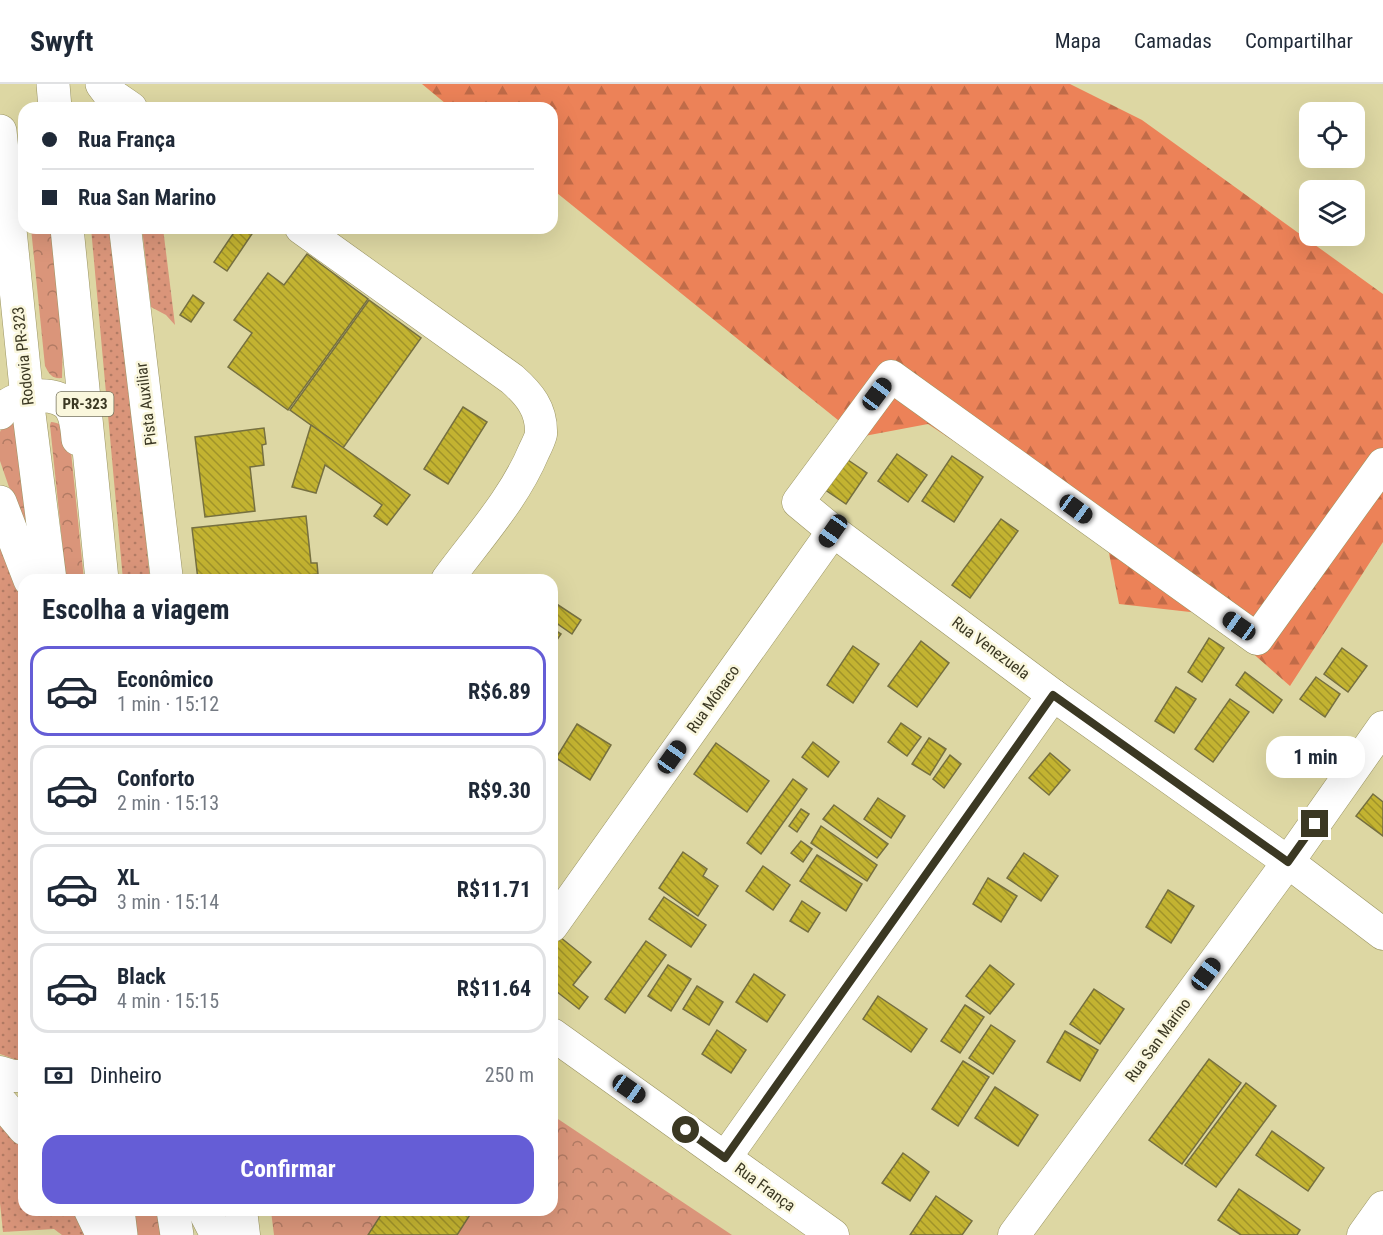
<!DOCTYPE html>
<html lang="pt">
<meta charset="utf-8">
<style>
body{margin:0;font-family:"Roboto Condensed",sans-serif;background:#f2f2f3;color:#1f2937;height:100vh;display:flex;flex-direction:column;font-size:22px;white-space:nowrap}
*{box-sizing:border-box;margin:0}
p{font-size:20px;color:#747a83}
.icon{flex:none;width:33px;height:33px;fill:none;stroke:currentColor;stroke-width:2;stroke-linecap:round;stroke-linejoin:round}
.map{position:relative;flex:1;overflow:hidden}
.side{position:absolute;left:18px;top:490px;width:540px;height:642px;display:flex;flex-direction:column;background:#fff;border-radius:18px;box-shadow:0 6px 24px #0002}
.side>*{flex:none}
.guide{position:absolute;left:18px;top:18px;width:540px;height:132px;border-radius:18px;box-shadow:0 6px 24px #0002;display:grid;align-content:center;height:132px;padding:0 24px;background:#fff}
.buttons{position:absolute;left:1299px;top:18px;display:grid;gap:12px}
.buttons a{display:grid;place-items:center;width:66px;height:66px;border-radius:12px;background:#fff;box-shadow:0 6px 24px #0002;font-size:30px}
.end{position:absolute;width:27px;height:27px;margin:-14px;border:8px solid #3b3823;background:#fff;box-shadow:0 0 0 3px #fff}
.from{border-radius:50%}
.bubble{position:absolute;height:42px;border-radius:18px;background:#fff;box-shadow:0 6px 24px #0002;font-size:20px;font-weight:700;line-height:42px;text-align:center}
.car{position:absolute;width:18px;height:36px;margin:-18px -9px;border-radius:8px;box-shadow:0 0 4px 2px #0007;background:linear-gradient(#222 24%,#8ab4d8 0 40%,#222 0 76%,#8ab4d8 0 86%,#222 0)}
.guide b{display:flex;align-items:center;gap:21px;height:57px;font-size:22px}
.guide b+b{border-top:2px solid #e0e1e3}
.guide i{width:15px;height:15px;background:#1f2937}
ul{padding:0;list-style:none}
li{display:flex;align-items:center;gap:18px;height:90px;margin:0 12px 9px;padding:0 12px;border:3px solid #e0e1e3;border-radius:18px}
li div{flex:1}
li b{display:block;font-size:22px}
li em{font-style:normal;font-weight:700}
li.on{border-color:#655dd6}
li>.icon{width:54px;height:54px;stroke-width:1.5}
h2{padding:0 24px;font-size:27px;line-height:72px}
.pay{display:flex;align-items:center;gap:15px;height:66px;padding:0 24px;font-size:22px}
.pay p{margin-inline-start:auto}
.action{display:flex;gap:12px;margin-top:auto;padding:12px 24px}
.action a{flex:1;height:69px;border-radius:18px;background:#655dd6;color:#fff;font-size:24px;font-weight:700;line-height:69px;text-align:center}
header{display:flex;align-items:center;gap:36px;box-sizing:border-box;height:84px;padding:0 30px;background:#fff;border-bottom:2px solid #e0e1e3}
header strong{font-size:28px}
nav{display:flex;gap:33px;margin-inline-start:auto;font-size:21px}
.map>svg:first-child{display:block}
</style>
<header>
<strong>Swyft</strong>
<nav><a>Mapa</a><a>Camadas</a><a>Compartilhar</a></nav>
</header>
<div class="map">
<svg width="1383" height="1151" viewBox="0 0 1383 1151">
<defs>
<pattern id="grass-dots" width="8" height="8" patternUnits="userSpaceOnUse" patternTransform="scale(1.5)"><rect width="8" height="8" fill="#da957a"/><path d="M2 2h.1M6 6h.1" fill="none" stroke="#b27b64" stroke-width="1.8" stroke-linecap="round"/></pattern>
<pattern id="forest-firs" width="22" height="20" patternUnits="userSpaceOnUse" patternTransform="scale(1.5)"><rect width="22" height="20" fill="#ec8258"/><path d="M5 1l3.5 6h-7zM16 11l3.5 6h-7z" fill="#c06b48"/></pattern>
<pattern id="park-crowns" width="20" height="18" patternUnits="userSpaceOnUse" patternTransform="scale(1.5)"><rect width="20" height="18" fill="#da957a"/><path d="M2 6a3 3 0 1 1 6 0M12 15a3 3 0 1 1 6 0" fill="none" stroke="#b27b64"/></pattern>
<pattern id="building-back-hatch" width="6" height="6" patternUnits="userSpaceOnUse" patternTransform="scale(1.5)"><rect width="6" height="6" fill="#c3b331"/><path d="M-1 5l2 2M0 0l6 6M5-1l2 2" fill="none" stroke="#a09329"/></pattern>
</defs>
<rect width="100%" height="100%" fill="#ddd7a3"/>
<g fill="url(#grass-dots)">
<path d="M 91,144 L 116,144 L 150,496 L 123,496 Z"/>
<path d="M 142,144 L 163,144 L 175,241 L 166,231 L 151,223 Z"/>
<path d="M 0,457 L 17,492 L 24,514 L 24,975 L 17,976 L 0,970 Z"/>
<path d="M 0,1039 L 4,1040 L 24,1061 L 24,1126 L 78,1127 L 87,1151 L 62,1151 L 54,1145 L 3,1148 L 0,1119 Z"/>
</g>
<path fill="url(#forest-firs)" d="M 422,0 L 1070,0 L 1142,36 L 1383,210 L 1383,458 L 1290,602 L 1208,530 L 1119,520 L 1107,459 L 928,340 L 859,353 L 552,105 L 552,24 L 451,24 Z"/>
<g fill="url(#park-crowns)">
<path d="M 31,144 L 57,144 L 63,251 L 62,294 C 52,295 49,290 45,282 Z"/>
<path d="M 16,331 L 41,496 L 0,377 L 0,348 L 3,341 Z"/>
<path d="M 51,338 C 64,339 66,347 70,358 L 84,496 L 66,496 L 50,341 Z"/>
<path d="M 552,1031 L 732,1151 L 274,1151 L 271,1127 L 552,1126 Z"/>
<path d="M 133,1127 L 161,1127 L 163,1151 L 136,1151 Z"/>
</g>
<g fill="url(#building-back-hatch)" stroke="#767040" stroke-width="1.5">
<path d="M 237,144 L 256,144 L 227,187 L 214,178 Z"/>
<path d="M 307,170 L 368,215 L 288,326 L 228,283 L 252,249 L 234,236 L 268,189 L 284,201 Z"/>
<path d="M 193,211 L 204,219 L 191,238 L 180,231 Z"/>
<path d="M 369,216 L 421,254 L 343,364 L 290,326 Z"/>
<path d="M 463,323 L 487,338 L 448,400 L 424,385 Z"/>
<path d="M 311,341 L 410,411 L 387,441 L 374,432 L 382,421 L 325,381 L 316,409 L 292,403 Z"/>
<path d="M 264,344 L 266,360 L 262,361 L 264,381 L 250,383 L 255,427 L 205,433 L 195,353 Z"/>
<path d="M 897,370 L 927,391 L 908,418 L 878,397 Z"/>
<path d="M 952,372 L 983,393 L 954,438 L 922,417 Z"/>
<path d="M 845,374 L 867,389 L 846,420 L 824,405 Z"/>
<path d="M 306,432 L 311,479 L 317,479 L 318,490 L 259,496 L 198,496 L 192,444 Z"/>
<path d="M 1001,435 L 1018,447 L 970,514 L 952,501 Z"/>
<path d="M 552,517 L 581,536 L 572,550 L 552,536 Z"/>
<path d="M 552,544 L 561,550 L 552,563 Z"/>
<path d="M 1209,554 L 1224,564 L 1202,598 L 1188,588 Z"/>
<path d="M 921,557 L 949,579 L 917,623 L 888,602 Z"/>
<path d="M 853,562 L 879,580 L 853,619 L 827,601 Z"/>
<path d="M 1342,564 L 1367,582 L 1348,608 L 1324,590 Z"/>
<path d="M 1245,588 L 1282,616 L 1273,629 L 1236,601 Z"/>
<path d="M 1316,593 L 1340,610 L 1325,633 L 1300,615 Z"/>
<path d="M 1176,603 L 1196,615 L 1174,649 L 1155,637 Z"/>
<path d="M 1230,615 L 1249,628 L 1213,678 L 1195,665 Z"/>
<path d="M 901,639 L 921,653 L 907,672 L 888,658 Z"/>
<path d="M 577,640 L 611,661 L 590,696 L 556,674 Z"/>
<path d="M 929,654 L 946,665 L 930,691 L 912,680 Z"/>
<path d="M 813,658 L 839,678 L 828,693 L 802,673 Z"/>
<path d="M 716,659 L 769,697 L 747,728 L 694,690 Z"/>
<path d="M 1050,669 L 1070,686 L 1049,711 L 1029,694 Z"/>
<path d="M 950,671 L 961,680 L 944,704 L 933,695 Z"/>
<path d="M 793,695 L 807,705 L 761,770 L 747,759 Z"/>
<path d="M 1373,710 L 1383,718 L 1383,752 L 1356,732 Z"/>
<path d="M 878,714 L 905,732 L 891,754 L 864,735 Z"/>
<path d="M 834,721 L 888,760 L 877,774 L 823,735 Z"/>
<path d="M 801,725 L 809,730 L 797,748 L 789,742 Z"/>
<path d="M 821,742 L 877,781 L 867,797 L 811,759 Z"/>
<path d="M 801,757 L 812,765 L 803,778 L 791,769 Z"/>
<path d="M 683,768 L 707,785 L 703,792 L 718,802 L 698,832 L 659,804 Z"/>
<path d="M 1024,769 L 1058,792 L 1041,817 L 1007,794 Z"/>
<path d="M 817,771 L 862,800 L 846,827 L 800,797 Z"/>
<path d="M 763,782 L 790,801 L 773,826 L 746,807 Z"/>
<path d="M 988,794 L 1017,812 L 1001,838 L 973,820 Z"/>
<path d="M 1168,806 L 1194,822 L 1171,859 L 1146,843 Z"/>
<path d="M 664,813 L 706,841 L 691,863 L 649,835 Z"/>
<path d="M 802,817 L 820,829 L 808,848 L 790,837 Z"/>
<path d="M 560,853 L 591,878 L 573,901 L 588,913 L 579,925 L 552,904 L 552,864 Z"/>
<path d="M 646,857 L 666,871 L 625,929 L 605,915 Z"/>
<path d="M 668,881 L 691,895 L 671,927 L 648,912 Z"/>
<path d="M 990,881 L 1014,900 L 990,930 L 966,912 Z"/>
<path d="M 754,890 L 785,911 L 767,938 L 736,918 Z"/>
<path d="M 697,902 L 723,918 L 709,941 L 683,925 Z"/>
<path d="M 1094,905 L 1124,925 L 1100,960 L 1070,940 Z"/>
<path d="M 878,912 L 927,945 L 911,968 L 863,935 Z"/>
<path d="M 965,921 L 984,933 L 960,969 L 941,957 Z"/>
<path d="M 991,941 L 1015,957 L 993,990 L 969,974 Z"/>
<path d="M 717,946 L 746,966 L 731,989 L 702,970 Z"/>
<path d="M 1065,947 L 1098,966 L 1080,997 L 1047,978 Z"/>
<path d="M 1209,975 L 1241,999 L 1182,1080 L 1149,1056 Z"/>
<path d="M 963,977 L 989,993 L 958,1042 L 932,1025 Z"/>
<path d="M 1246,999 L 1276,1022 L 1216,1103 L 1185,1081 Z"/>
<path d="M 995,1003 L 1038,1031 L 1018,1062 L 975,1034 Z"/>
<path d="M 1272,1047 L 1324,1084 L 1308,1107 L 1256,1071 Z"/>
<path d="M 903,1069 L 929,1088 L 910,1117 L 882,1099 Z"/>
<path d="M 1239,1105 L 1300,1146 L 1297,1151 L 1241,1151 L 1218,1136 Z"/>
<path d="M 936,1112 L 972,1137 L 962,1151 L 910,1151 Z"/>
<path d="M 375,1126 L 473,1126 L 457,1151 L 368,1151 L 381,1131 Z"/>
</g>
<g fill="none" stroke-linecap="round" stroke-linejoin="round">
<g stroke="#9b9564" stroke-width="33">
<g id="minor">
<path d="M 108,8 L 131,24"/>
<path d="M 125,144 L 167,496"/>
<path d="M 301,144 L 512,295 C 529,310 542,325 541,350 C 540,355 537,361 534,367 C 514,415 477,455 447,496"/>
<path d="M 1383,380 L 1257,555 L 891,292 L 798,418 L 833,447 L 1053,611 L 1288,778 L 1383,850"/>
<path d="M 552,842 L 833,447"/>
<path d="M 552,950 L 833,1151"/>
<path d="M 0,988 L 13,992 L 24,992"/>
<path d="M 0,1017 L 24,1045"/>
<path d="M 725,1074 L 1053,611"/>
<path d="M 90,1126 L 102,1151"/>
<path d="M 241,1126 L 244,1151"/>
<path d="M 1014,1151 L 1288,778 L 1383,643"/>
<path d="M 1363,1151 L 1383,1123"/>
</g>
</g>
<g stroke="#9b9564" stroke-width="34">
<g id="highway">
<path d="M 53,0 L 55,24"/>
<path d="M 102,0 L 108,8"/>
<path d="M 0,47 L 27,314 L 50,496"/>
<path d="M 67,144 L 102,496"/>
<path d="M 0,329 C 11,311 50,306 66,319 C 76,327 77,344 78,355"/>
<path d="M 0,418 L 30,496"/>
<path d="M 118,1126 L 121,1151"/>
<path d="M 173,1126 L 177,1151"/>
<path d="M 204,1126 L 217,1151"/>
</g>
</g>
<use href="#minor" stroke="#fff" stroke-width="32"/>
<use href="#highway" stroke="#fff" stroke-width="33"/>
</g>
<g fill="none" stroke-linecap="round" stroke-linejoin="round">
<path stroke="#3b3823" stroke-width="8" d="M 686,1046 L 725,1074 L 1053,611 L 1288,778 L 1315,740"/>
</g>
<g text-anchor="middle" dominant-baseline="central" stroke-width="5" stroke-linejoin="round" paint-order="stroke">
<rect fill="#faf7dd" stroke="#74715b" stroke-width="1.5" x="56.5" y="308" width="57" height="24" rx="4.5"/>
<g font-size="15" font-weight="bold" fill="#3b3823">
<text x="85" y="320">PR-323</text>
</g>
<g font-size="16" fill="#3b3823" stroke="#faf7dd">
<text transform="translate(23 272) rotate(-96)">Rodovia PR-323</text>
<text transform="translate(146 320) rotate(-97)">Pista Auxiliar</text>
<text transform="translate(991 564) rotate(37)">Rua Venezuela</text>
<text transform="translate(713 615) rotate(-55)">Rua Mônaco</text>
<text transform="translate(1158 956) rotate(-54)">Rua San Marino</text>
<text transform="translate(765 1103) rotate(36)">Rua França</text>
</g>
</g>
</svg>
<div class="buttons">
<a><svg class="icon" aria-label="locate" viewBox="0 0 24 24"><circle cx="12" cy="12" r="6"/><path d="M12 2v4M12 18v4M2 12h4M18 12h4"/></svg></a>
<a><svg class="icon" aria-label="layers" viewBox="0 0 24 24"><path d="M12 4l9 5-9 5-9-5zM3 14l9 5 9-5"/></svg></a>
</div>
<i class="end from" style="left:686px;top:1046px"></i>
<i class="end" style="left:1315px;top:740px"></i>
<div class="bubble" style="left:1266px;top:652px;width:99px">1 min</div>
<i class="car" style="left:877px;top:310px;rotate:37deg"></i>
<i class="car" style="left:1076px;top:425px;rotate:126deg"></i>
<i class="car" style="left:833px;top:447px;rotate:215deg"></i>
<i class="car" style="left:1239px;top:542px;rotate:305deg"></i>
<i class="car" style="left:672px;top:673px;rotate:35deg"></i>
<i class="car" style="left:1206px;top:890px;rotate:37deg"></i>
<i class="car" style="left:629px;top:1005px;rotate:125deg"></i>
<div class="guide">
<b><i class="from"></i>Rua França</b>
<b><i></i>Rua San Marino</b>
</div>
<section class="side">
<h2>Escolha a viagem</h2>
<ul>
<li class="on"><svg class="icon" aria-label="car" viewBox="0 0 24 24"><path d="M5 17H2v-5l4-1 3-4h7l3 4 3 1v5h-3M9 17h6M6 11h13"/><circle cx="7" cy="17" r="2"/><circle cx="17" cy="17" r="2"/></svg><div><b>Econômico</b><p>1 min · 15:12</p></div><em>R$6.89</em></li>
<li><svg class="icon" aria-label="car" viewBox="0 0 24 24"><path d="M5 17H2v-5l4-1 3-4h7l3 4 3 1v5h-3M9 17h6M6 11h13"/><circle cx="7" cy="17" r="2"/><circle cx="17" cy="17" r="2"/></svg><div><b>Conforto</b><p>2 min · 15:13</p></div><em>R$9.30</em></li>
<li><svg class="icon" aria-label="car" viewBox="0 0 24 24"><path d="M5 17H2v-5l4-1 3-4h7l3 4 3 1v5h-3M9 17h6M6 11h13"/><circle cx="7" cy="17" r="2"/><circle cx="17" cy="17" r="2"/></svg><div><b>XL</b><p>3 min · 15:14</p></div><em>R$11.71</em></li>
<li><svg class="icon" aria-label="car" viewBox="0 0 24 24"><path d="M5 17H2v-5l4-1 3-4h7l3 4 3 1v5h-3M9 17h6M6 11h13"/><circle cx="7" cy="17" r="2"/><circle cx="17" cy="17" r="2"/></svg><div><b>Black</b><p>4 min · 15:15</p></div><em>R$11.64</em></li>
</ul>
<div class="pay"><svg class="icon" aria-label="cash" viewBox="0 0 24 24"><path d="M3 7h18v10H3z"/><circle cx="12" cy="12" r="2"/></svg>Dinheiro<p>250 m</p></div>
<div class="action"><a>Confirmar</a></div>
</section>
</div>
